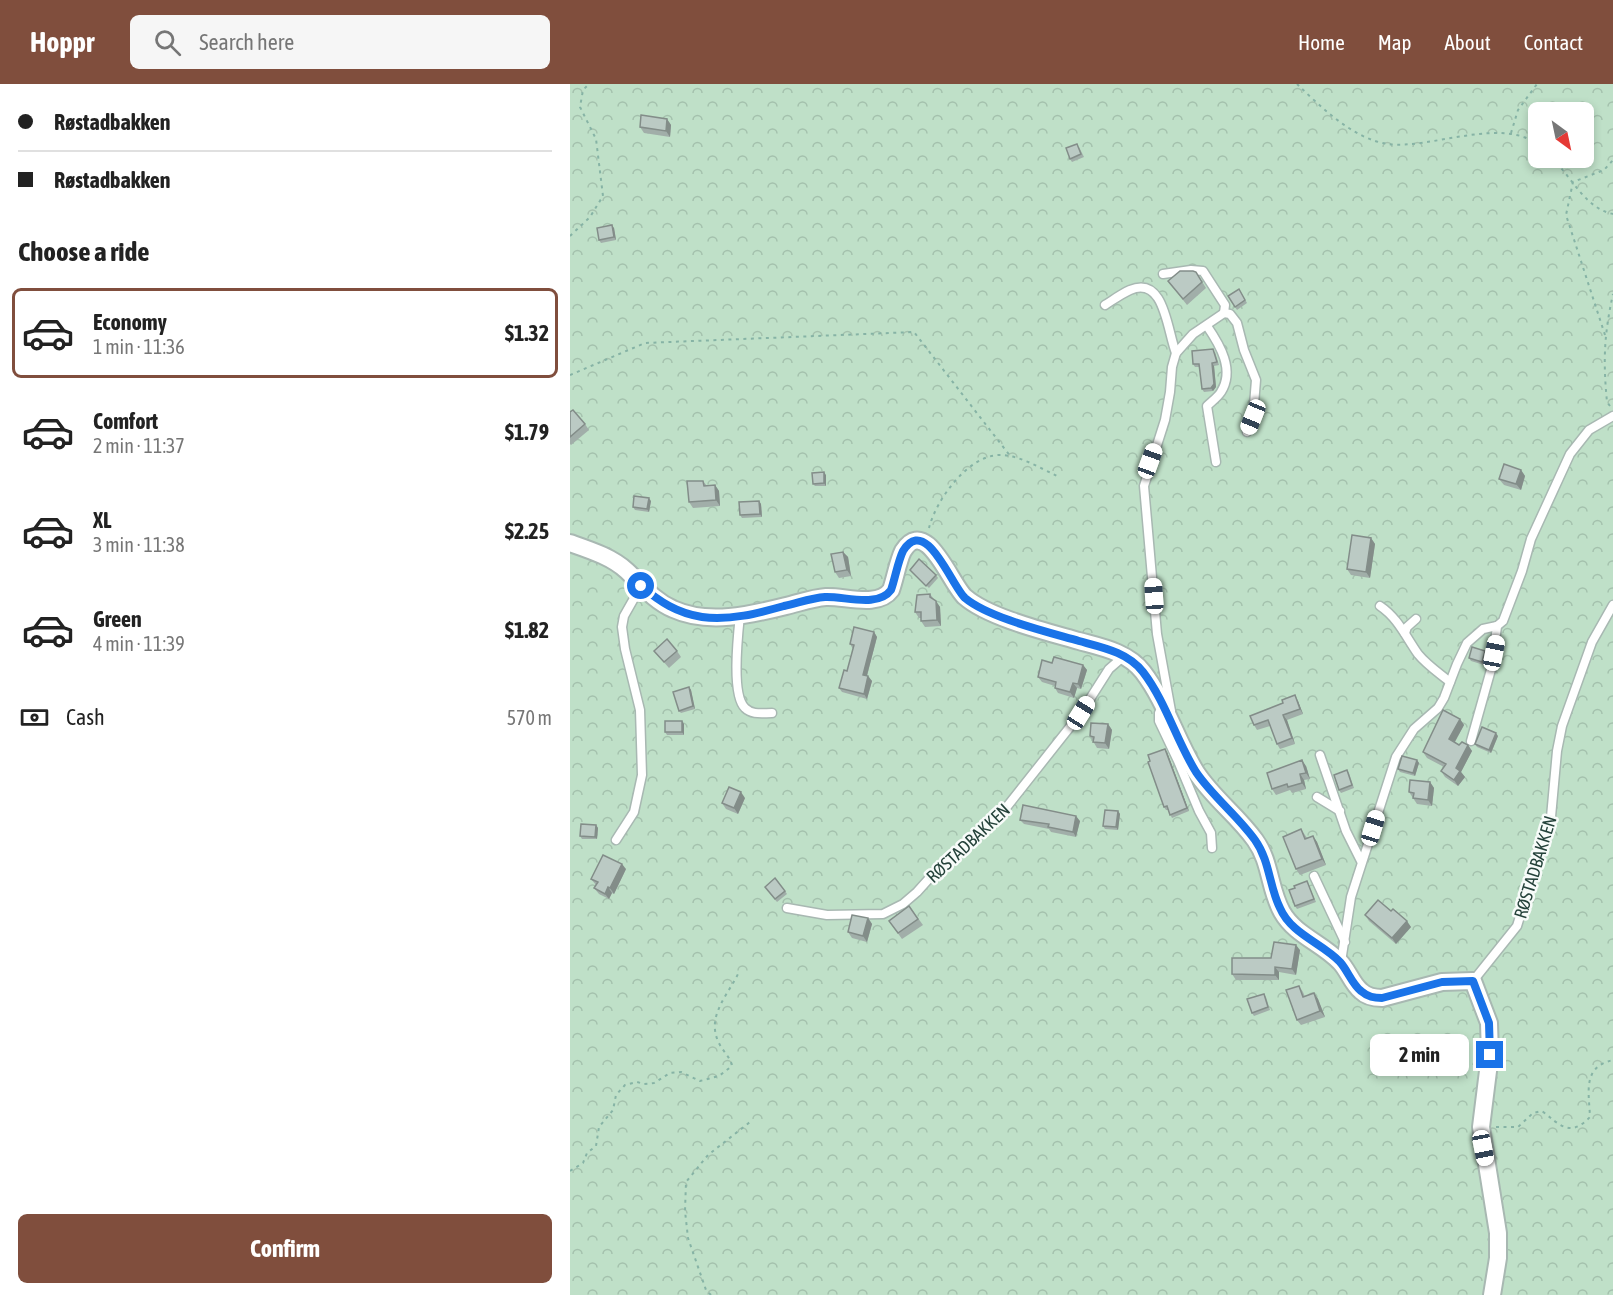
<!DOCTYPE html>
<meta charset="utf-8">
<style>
body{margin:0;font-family:"Asap Condensed",sans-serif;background:#f6f6f6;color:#222;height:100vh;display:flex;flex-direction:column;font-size:22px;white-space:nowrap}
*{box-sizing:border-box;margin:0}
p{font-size:20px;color:#767676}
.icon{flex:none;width:33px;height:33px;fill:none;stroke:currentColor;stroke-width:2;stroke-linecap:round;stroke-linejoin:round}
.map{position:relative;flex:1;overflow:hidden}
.panel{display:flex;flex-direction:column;background:#fff;width:570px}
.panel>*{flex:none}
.top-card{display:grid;align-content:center;height:132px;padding:0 18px;background:#fff}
.needle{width:39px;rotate:147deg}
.buttons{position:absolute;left:958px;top:18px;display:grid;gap:12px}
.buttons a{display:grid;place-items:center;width:66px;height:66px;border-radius:9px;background:#fff;box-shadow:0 3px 9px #0003;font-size:30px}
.end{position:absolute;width:27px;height:27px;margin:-14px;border:8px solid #1a73e8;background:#fff;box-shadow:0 0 0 3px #fff}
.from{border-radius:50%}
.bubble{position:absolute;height:42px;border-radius:9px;background:#fff;box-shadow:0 3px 9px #0003;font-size:20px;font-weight:700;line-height:42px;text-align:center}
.car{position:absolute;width:18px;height:36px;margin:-18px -9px;border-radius:8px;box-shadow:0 0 4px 2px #0007;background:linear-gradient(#fff 24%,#345 0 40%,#fff 0 76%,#345 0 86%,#fff 0)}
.top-card b{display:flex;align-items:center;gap:21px;height:57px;font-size:22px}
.top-card b+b{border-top:2px solid #e0e0e0}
.top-card i{width:15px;height:15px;background:#222}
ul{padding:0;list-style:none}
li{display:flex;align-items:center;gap:18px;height:90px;margin:0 12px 9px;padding:0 6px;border:3px solid transparent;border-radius:9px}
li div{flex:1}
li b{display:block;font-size:22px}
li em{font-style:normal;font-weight:700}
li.on{border-color:#804e3d}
li>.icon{width:54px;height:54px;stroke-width:1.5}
h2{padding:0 18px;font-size:27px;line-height:72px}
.pay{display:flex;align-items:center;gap:15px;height:66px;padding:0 18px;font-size:22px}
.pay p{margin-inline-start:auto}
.primary-button{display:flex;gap:12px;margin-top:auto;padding:12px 18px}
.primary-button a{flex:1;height:69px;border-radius:9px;background:#804e3d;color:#fff;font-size:24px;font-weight:700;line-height:69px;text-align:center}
header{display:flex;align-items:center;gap:36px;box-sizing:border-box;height:84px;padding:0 30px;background:#804e3d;color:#fff}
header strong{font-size:28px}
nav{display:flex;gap:33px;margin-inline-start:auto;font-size:21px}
.search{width:420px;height:54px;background:#f6f6f6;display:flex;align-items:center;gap:15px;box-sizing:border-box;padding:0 21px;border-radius:9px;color:#767676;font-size:22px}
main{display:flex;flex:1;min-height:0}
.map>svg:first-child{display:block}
</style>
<header>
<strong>Hoppr</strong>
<div class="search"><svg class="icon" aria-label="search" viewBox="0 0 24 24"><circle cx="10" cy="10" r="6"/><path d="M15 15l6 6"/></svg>Search here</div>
<nav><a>Home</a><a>Map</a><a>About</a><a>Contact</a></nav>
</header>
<main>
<section class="panel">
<div class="top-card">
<b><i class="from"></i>Røstadbakken</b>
<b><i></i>Røstadbakken</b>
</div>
<h2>Choose a ride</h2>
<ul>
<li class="on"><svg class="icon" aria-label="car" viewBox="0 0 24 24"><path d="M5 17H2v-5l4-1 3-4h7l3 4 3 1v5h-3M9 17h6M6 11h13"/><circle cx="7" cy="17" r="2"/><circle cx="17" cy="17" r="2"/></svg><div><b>Economy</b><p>1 min · 11:36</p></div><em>$1.32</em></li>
<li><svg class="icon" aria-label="car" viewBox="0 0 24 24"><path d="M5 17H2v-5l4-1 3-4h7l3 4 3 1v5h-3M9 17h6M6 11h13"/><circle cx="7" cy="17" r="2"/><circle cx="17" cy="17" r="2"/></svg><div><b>Comfort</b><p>2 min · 11:37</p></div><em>$1.79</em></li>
<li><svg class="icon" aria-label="car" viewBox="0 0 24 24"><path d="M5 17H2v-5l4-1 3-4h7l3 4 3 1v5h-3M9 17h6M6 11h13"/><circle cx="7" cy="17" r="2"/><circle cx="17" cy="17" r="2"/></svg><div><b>XL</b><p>3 min · 11:38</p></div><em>$2.25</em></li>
<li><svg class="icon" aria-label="car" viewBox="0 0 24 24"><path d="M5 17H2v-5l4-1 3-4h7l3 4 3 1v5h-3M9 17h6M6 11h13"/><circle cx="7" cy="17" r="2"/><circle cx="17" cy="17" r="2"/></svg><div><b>Green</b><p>4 min · 11:39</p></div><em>$1.82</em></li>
</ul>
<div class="pay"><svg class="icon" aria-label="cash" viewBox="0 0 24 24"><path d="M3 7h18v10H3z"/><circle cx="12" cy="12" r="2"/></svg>Cash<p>570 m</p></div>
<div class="primary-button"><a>Confirm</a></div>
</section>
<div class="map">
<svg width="1043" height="1211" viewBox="0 0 1043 1211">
<defs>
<pattern id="forest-crowns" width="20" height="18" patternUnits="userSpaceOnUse" patternTransform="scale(1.5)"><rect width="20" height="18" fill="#bfe0c8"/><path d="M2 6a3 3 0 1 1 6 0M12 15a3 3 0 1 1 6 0" fill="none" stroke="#a4c1ad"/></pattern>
</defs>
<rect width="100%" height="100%" fill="#e6efeb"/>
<path fill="url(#forest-crowns)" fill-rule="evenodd" d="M 0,0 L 1043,0 L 1043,1211 L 0,1211 ZM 969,28 L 1014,28 L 1014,74 L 969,74 Z"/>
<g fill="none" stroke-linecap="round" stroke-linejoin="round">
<g stroke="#a8b8b2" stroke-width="11">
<g id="service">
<path d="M 593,190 L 621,186 L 633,187 L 655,221 L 654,229"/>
<path d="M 535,221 C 543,216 551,210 560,206 C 595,191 597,247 606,269"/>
<path d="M 654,229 L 660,230 L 667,239 L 674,266 L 686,296 L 683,333 L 677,348"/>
<path d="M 637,242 C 650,261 665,286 651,308 C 648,313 641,318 637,322 L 646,378"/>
<path d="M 810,522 C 828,534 836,553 848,570 C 857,581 869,589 880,598"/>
<path d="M 170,531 C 168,550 161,611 175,624 C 182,631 192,629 202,629"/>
<path d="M 835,549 L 837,543 L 846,535"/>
<path d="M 592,623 L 589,629 L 589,637 L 608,677 L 629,727 L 641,749 L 642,764"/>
<path d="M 601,627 L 587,550 L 574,402 L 595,336 L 600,308 L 602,283 L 606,269 L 623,250 L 654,229"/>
<path d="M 901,657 L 922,582 L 927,542"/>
<path d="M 750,671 L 776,747 L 791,777"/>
<path d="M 747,713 L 770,727"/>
<path d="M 46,756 L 64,728 L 72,691 L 70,626 L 55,565 L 52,543 L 54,532 L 71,502"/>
<path d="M 744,792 L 775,858"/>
<path d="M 217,824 L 257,831 L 313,830 L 333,820 L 347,808 L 374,778 L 405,755 L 428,734 L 511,629 L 539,585 L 554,572"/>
<path d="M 771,878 L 781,813 L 826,673 L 844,645 L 868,624 L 874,614 L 887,580 L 897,559 L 913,545 L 927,542 L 933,537 L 952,487 L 961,455 L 1000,370 L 1019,346 L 1043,332"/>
<path d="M 903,897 L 947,842 L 981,733 L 987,667 L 992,642 L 1022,558 L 1043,521"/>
</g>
</g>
<g stroke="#a8b8b2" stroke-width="20">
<path id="minor" d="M 0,459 C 20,466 42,473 57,487 C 72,501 84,517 103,525 C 138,541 180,531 216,522 C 229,519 242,514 256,513 C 275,512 308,524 321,506 C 325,495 328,477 333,467 C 356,430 381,501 395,513 C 419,534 478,548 509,557 C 531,563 558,568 573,588 C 596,618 606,656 626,688 C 643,714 667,731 685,756 C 701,778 699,805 712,828 C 725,851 752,859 770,878 C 778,886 782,900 791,907 C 797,913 804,914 812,914 L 872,898 L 903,897 L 919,939 L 920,971 L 911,1043 L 928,1149 L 928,1174 L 922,1211"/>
</g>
<g stroke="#86b3a5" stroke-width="2" stroke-dasharray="3 4.5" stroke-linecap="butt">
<path d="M 727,0 C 751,23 783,55 818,60 C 859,66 935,31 969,62"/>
<path d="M 941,49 L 948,26 L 967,0"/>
<path d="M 981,74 C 1002,92 1014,124 1043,130"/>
<path d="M 0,152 L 20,133 L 33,112 L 26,55 L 10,23 L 13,6 L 19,0"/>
<path d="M 1035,251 L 996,131 L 1003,98 L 1034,86 L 1043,76"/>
<path d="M 0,291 L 75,259 L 344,248 L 441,373"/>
<path d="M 1040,322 L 1037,318 C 1033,277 1034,251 1043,210"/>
<path d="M 359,444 C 366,416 398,371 430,371 C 449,371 470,384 487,392"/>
<path d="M 926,1043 L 948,1043 L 963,1029 L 972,1027 C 990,1041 1000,1054 1020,1033 C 1019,1008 1012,983 1043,976"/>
<path d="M 0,1087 L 13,1079 L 17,1069 L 26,1062 L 29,1043 L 43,1026 L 46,1011 L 55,1001 L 67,998 L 74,1000 L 84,999 L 100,989 L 111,988 L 130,997 L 149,992 L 162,982 C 160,972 152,967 148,957 C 137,932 157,912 168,890"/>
<path d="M 141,1211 L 136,1206 L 118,1154 L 115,1127 L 116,1098 L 138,1071 L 180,1038"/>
</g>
<use href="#service" stroke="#fff" stroke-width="8"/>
<use href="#minor" stroke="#fff" stroke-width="16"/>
</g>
<g fill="#a1aea9">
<path d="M 97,35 L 101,41 L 100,53 L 74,49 L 70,43 Z"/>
<path d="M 509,63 L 514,73 L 502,78 L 500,75 Z"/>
<path d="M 44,144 L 46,156 L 31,159 L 29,156 Z"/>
<path d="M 626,188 L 636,204 L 617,221 L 598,197 Z"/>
<path d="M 669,205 L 677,219 L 667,226 L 658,212 Z"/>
<path d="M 645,268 L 649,281 L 644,282 L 646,303 L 643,307 L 634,308 L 632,305 L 630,283 L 625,283 L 623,280 Z"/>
<path d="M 0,328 L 15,340 L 19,346 L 1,361 L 0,360 Z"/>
<path d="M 951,386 L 955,392 L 951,406 L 934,401 L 929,395 Z"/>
<path d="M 256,391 L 256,402 L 245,402 L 243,400 Z"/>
<path d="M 133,397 L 137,402 L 145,401 L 149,407 L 150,422 L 123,424 L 119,418 Z"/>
<path d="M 81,417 L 79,428 L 65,426 L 63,423 Z"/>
<path d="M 189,417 L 191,420 L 192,433 L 172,434 L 170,431 Z"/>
<path d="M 801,454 L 805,460 L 800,494 L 781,491 L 777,485 Z"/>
<path d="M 273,468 L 278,473 L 281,492 L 269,494 L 265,488 Z"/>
<path d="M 340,486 L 366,491 L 368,494 L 359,504 Z"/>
<path d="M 360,510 L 370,523 L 371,542 L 355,543 L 351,537 L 351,534 L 349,534 L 345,528 Z"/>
<path d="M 304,548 L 307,553 L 297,592 L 298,592 L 302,597 L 297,615 L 272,608 L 269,604 L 277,587 L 283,565 L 280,560 Z"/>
<path d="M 84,567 L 107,567 L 111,573 L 99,584 Z"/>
<path d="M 917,570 L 914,581 L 901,577 L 899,574 Z"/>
<path d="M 482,579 L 513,581 L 517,586 L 511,605 L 507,604 L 504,614 L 488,609 L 485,604 L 485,602 L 472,598 L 468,593 Z"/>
<path d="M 119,603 L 121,606 L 125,625 L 111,629 L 109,627 Z"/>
<path d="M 728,617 L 733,630 L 717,636 L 725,660 L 710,665 L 707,660 L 700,642 L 687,646 L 684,641 Z"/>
<path d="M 890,635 L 894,641 L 885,658 L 889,661 L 898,661 L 902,667 L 891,688 L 895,693 L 888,702 L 875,693 L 871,687 L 874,683 L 857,674 L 853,668 Z"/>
<path d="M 112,637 L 114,640 L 114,651 L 97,651 L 95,648 Z"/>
<path d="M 538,640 L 542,646 L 539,665 L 527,664 L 520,652 Z"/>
<path d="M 928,652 L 921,669 L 907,663 L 905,660 Z"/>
<path d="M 597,668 L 619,727 L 602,734 L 598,726 L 596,726 L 594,723 Z"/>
<path d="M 847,676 L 849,679 L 845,692 L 830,688 L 828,685 Z"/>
<path d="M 736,682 L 740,695 L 734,696 L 736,705 L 722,709 L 720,706 L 706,711 L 702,705 Z"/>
<path d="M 777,686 L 779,689 L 784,704 L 771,709 L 769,706 Z"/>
<path d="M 860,698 L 864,704 L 862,722 L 847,720 L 839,708 Z"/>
<path d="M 175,714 L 168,730 L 156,725 L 152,719 Z"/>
<path d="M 548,727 L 550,730 L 548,746 L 535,745 L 533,742 Z"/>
<path d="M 450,736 L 510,737 L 506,753 L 481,748 L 479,745 L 454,740 Z"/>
<path d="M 26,741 L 28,744 L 27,755 L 12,755 L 10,752 Z"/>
<path d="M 731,745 L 737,754 L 743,752 L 747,758 L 756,781 L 730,791 L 726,785 Z"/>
<path d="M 56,785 L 44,810 L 42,809 L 39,815 L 29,810 L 24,804 L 26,801 L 21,795 Z"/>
<path d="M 737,797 L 746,818 L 727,825 L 725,822 L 725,804 Z"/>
<path d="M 197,806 L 215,807 L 217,810 L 207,818 Z"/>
<path d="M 339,822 L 353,841 L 332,855 L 319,837 Z"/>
<path d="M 821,827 L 841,843 L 826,860 L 799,837 L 795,831 Z"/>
<path d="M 298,834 L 302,840 L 297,858 L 282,854 L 278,848 Z"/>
<path d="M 730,866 L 726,891 L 709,888 L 709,896 L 666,896 L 662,890 L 701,874 Z"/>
<path d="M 729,902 L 733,908 L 735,913 L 744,909 L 748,915 L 755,933 L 731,941 L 727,936 Z"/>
<path d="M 694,910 L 696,913 L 700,926 L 684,932 L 682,929 Z"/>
</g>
<g fill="#838d89">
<path d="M 97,35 L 101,41 L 100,53 L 96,47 Z"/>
<path d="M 42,141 L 44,144 L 46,156 L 44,153 Z"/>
<path d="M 642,279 L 644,282 L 646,303 L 643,307 L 641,304 Z"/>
<path d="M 951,386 L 955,392 L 951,406 L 946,400 Z"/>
<path d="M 254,388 L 256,391 L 256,402 L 254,399 Z"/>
<path d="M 145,401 L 149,407 L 150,422 L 146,416 Z"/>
<path d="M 79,414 L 81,417 L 79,428 L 77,425 Z"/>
<path d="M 189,417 L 191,420 L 192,433 L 190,430 Z"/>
<path d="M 801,454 L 805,460 L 800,494 L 796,488 Z"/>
<path d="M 273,468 L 278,473 L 281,492 L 277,486 Z"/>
<path d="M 366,517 L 370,523 L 371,542 L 367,536 Z"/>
<path d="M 304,548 L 307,553 L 296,595 L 293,591 Z"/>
<path d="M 915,567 L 917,570 L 914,581 L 912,578 Z"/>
<path d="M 513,581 L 517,586 L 511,605 L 508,600 Z"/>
<path d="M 298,592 L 302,597 L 297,615 L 294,610 Z"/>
<path d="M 503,599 L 507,604 L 504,614 L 500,608 Z"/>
<path d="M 119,603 L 121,606 L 125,625 L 123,622 Z"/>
<path d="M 725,611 L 728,617 L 733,630 L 730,625 Z"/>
<path d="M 713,631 L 717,636 L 725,660 L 722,654 Z"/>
<path d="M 890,635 L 894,641 L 883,661 L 879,655 Z"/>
<path d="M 112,637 L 114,640 L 114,651 L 112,648 Z"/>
<path d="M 538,640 L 542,646 L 539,665 L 535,659 Z"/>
<path d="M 926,649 L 928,652 L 921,669 L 919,666 Z"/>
<path d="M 898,661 L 902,667 L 891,688 L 895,693 L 888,702 L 884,696 L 886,684 Z"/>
<path d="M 595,665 L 597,668 L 619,727 L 617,724 Z"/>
<path d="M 732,676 L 736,682 L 740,695 L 736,689 Z"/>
<path d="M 847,676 L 849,679 L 845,692 L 843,689 Z"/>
<path d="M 730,690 L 734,696 L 736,705 L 732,699 Z"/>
<path d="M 860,698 L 864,704 L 862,722 L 858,716 Z"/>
<path d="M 171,708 L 175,714 L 168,730 L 164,724 Z"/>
<path d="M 548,727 L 550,730 L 548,746 L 546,743 Z"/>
<path d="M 506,732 L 510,737 L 506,753 L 503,748 Z"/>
<path d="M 26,741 L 28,744 L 27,755 L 25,753 Z"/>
<path d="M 743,752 L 747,758 L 756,781 L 752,775 Z"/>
<path d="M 52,780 L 56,785 L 44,810 L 40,804 Z"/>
<path d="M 38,803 L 42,809 L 39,815 L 35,810 Z"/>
<path d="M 298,834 L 302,840 L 297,858 L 293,852 Z"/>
<path d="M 837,837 L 841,843 L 826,860 L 822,854 Z"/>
<path d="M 726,861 L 730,866 L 726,891 L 722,885 Z"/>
<path d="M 705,883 L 709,888 L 709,896 L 705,891 Z"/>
<path d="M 744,909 L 748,915 L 755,933 L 750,927 Z"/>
</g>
<g fill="#bbcac4" stroke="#838d89" stroke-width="1.5">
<path d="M 71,31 L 97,35 L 96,47 L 70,43 Z"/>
<path d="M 507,60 L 511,70 L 500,75 L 496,64 Z"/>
<path d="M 42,141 L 44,153 L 29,156 L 27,144 Z"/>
<path d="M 610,187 L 623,187 L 626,188 L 632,198 L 613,215 L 598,197 Z"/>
<path d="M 669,205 L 675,216 L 665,223 L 658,212 Z"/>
<path d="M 643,265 L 647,278 L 642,279 L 644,300 L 641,304 L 632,305 L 629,280 L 623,280 L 622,267 Z"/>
<path d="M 3,326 L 15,340 L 0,353 L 0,328 Z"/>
<path d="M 934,380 L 951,386 L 946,400 L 929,395 Z"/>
<path d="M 254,388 L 254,399 L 243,400 L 242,389 Z"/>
<path d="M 117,397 L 133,397 L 134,402 L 145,401 L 146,416 L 119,418 Z"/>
<path d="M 64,412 L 79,414 L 77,425 L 63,423 Z"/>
<path d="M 189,417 L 190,430 L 170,431 L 169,418 Z"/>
<path d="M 782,451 L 801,454 L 796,488 L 777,485 Z"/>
<path d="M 273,468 L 277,486 L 265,488 L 261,470 Z"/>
<path d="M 349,475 L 366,491 L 356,502 L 340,486 Z"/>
<path d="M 360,510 L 360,513 L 366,517 L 367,536 L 351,537 L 351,528 L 345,528 L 347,511 Z"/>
<path d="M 284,543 L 304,548 L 293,591 L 298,592 L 294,610 L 269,604 L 274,586 L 277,587 L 284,561 L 280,560 Z"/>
<path d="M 97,555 L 107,567 L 94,578 L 84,567 Z"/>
<path d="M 902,563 L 915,567 L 912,578 L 899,574 Z"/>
<path d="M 484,573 L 513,581 L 508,600 L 503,599 L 500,608 L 485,604 L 486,598 L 468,593 L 472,576 L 482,579 Z"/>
<path d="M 119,603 L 123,622 L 109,627 L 103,608 Z"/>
<path d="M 725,611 L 730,625 L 713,631 L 722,654 L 707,660 L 698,636 L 684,641 L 680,632 L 713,619 L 712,616 Z"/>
<path d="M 873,626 L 890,635 L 879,655 L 889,661 L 892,658 L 898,661 L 886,684 L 890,687 L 884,696 L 871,687 L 876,680 L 853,668 Z"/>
<rect x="95" y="637" width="17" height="11"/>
<path d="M 521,639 L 538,640 L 535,659 L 523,658 L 524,653 L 520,652 Z"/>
<path d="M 912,643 L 926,649 L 919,666 L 905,660 Z"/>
<path d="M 595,665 L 617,724 L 600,731 L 597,722 L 594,723 L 578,678 L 580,677 L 578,671 Z"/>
<path d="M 832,672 L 847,676 L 843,689 L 828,685 Z"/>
<path d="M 732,676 L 736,689 L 730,690 L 732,699 L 718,703 L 717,700 L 702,705 L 697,689 Z"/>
<path d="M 777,686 L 782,701 L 769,706 L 764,691 Z"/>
<path d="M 840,696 L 860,698 L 858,716 L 843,714 L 844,709 L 839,708 Z"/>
<path d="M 159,703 L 171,708 L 164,724 L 152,719 Z"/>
<path d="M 453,721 L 506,732 L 503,748 L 478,743 L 479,740 L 450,736 Z"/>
<path d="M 535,726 L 548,727 L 546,743 L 533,742 Z"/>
<path d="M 11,740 L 26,741 L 25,753 L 10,752 Z"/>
<path d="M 731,745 L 735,755 L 743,752 L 752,775 L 726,785 L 713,753 Z"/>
<path d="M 33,771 L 52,780 L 40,804 L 38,803 L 35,810 L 24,804 L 28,798 L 21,795 Z"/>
<path d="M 205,794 L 215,807 L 205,815 L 195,803 Z"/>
<path d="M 737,797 L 744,815 L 725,822 L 719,806 L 725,804 L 724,802 Z"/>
<path d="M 808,816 L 821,827 L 823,825 L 837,837 L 822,854 L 795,831 Z"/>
<path d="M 339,822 L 348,835 L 328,849 L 319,837 Z"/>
<path d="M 282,831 L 298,834 L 293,852 L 278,848 Z"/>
<path d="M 704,858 L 726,861 L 722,885 L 705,883 L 705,891 L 662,890 L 662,874 L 701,874 Z"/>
<path d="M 729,902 L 733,913 L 744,909 L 750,927 L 727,936 L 716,906 Z"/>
<path d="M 694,910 L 698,923 L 682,929 L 677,915 Z"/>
</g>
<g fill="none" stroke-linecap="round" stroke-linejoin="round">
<path stroke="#1a73e8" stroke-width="8" d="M 71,502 C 90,518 107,529 132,533 C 159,537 189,529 214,522 C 228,519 241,514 255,513 C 274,512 308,524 321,506 C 325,495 328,477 333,467 C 356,430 381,501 395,514 C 419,534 478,548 509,557 C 531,563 558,568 573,588 C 596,618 606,656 626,688 C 643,713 667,731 685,756 C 700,777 699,802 710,824 C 721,850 752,859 770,878 C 778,887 782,900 791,907 C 798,913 804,914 812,914 L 872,898 L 903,897 L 919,939 L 920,971"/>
</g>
<g text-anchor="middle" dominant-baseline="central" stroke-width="5" stroke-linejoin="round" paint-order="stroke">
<g font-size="18" fill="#24423a" stroke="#f7fbf9">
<text transform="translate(398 759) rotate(-43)">RØSTADBAKKEN</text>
<text transform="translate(965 783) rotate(-73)">RØSTADBAKKEN</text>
</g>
</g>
</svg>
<div class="buttons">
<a><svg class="needle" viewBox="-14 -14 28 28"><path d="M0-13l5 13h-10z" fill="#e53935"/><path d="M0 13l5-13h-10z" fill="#767676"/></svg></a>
</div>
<i class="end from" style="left:71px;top:502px"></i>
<i class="end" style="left:920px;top:971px"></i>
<div class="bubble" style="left:800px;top:950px;width:99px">2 min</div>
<i class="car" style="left:683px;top:333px;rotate:202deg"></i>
<i class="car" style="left:580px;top:377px;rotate:20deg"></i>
<i class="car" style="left:584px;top:512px;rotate:356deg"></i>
<i class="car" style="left:924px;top:569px;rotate:11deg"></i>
<i class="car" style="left:511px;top:629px;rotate:32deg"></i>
<i class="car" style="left:803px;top:744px;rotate:17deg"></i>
<i class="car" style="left:913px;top:1064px;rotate:169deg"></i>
</div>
</main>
